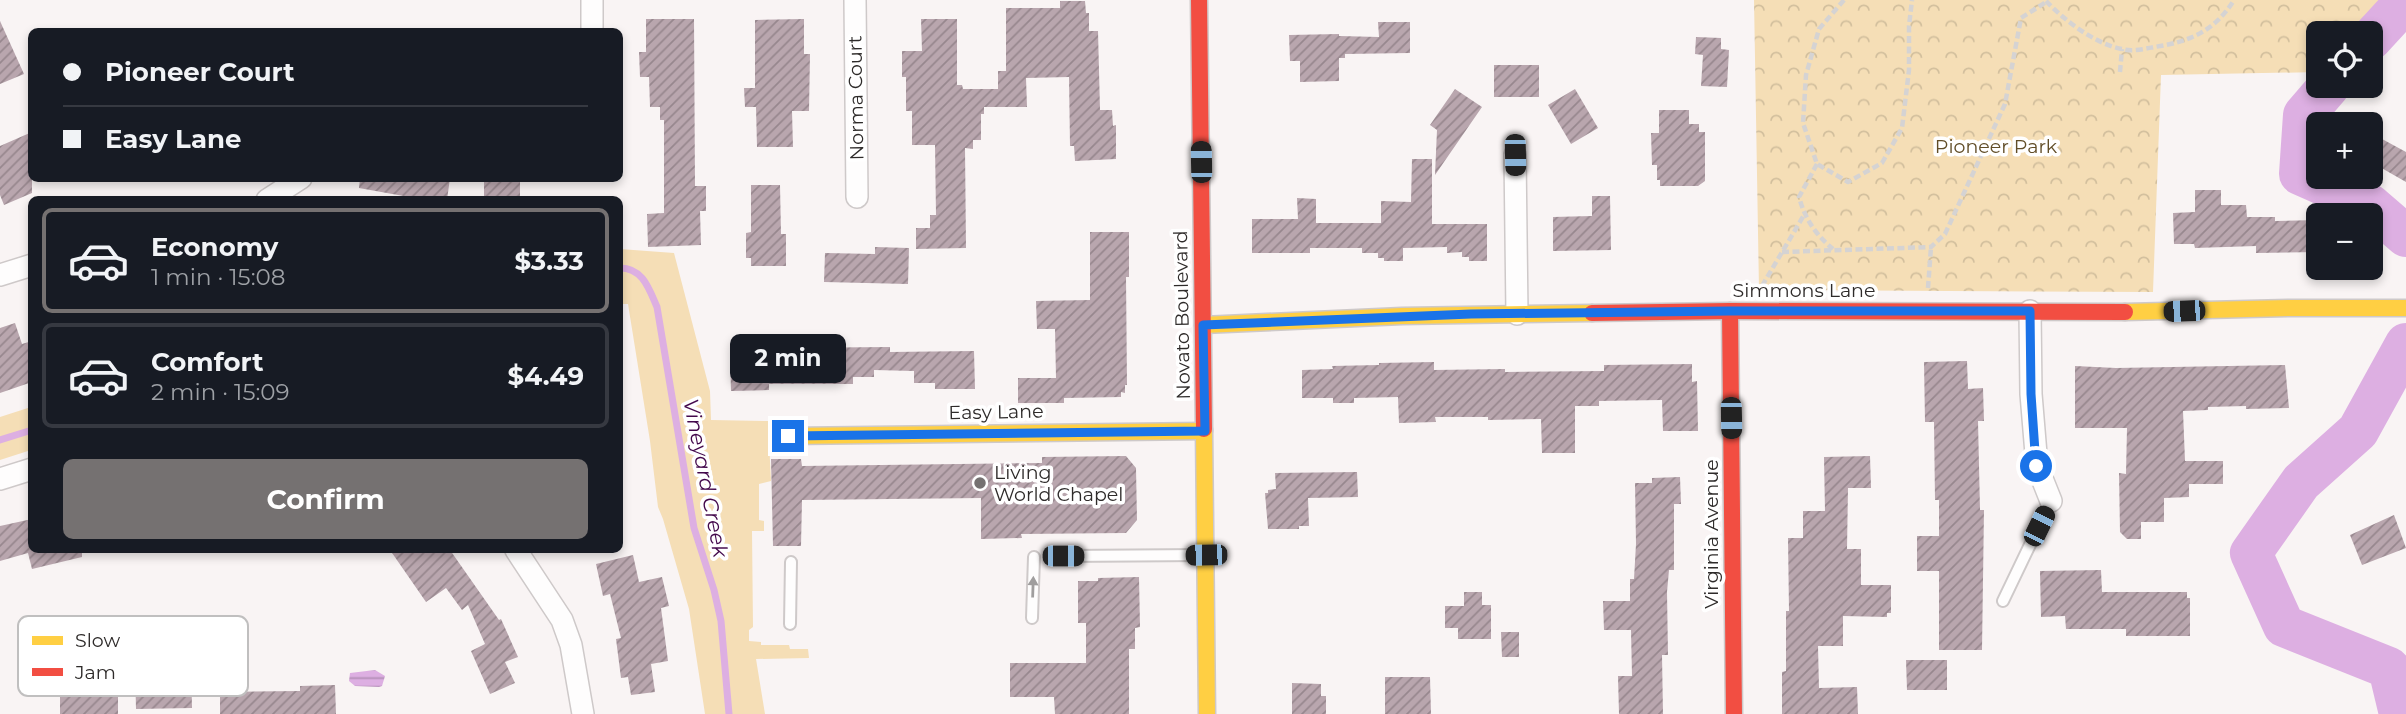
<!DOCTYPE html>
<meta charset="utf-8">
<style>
body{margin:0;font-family:Montserrat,sans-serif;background:#20242c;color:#f1f3f6;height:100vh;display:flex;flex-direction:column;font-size:26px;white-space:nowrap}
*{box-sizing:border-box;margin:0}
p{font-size:23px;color:#9ea1a6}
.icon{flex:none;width:38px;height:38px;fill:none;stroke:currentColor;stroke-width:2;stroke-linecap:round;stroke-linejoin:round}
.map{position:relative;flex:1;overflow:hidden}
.details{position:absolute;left:28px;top:196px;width:595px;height:357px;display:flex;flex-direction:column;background:#171b24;border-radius:10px;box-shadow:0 4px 10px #0003}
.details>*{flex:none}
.guide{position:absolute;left:28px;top:28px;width:595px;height:154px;border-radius:10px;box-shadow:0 4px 10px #0003;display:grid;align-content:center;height:154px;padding:0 35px;background:#171b24}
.tools{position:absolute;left:2306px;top:21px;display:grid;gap:14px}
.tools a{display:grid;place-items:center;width:77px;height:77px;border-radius:10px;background:#171b24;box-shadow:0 4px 10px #0003;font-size:35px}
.end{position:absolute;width:32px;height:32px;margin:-16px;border:9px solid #1a73e8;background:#fff;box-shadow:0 0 0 4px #fff}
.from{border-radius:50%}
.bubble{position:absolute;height:49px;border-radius:10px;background:#171b24;box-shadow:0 4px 10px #0003;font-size:23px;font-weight:700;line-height:49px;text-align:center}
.car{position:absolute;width:21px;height:42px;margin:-21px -10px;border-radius:9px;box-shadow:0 0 5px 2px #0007;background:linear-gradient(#222 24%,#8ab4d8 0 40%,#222 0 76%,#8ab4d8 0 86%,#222 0)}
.guide b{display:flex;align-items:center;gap:24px;height:66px;font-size:26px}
.guide b+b{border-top:2px solid #363941}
.guide i{width:18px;height:18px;background:#f1f3f6}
ul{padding:12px 0 0;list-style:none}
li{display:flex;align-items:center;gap:21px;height:105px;margin:0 14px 10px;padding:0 21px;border:4px solid #363941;border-radius:10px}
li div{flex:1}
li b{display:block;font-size:26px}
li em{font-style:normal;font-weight:700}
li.on{border-color:#757171}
li>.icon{width:63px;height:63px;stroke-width:1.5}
.primary-button{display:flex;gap:14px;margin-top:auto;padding:14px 35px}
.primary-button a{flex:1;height:80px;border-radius:10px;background:#757171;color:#fff;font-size:28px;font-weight:700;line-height:80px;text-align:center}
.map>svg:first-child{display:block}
</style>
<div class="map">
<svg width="2406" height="714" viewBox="0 0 2406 714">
<defs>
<pattern id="park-crowns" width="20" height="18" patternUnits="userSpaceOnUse" patternTransform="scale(1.75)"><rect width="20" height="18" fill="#f5deb6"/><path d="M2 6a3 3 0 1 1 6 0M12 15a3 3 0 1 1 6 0" fill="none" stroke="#d2bf9d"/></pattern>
<pattern id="water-rules" width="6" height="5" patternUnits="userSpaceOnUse" patternTransform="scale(1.75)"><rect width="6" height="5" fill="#ddafe2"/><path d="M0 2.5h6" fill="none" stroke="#b48fb7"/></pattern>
<pattern id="building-hatch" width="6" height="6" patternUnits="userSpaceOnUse" patternTransform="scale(1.75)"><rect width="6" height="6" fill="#b9a6ae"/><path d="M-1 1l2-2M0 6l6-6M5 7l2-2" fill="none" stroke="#97878e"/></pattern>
</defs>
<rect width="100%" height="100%" fill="#f9f4f4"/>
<g fill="#f5deb6">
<path d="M 620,249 L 674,253 L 710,391 L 711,420 L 768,421 L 771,481 L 759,484 L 759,520 L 764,521 L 764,531 L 752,531 L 753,627 L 749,630 L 749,641 L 761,642 L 761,645 L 789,645 L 790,649 L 808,649 L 809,658 L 756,659 L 765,714 L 705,714 L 689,609 L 663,519 L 658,507 L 650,441 L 628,304 L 620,304 Z"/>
<path d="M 31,407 L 31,450 L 0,460 L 0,417 Z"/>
</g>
<path fill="url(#park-crowns)" d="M 1754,0 L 2406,0 C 2406,29 2391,36 2371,53 L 2371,33 L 2319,33 L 2319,72 L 2161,75 L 2153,292 L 1759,290 Z"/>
<path fill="url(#water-rules)" d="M 375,670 L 385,676 L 382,686 L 379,687 L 355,686 L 349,681 L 350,673 Z"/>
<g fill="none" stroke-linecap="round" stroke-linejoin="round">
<g stroke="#ddafe2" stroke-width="7">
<path d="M 620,268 C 643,268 649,289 657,307 L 694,528 L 714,590 L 721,621 L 729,714"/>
<path d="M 0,440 L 32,430"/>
</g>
<g stroke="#ddafe2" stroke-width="42">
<path d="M 2371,39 L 2406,1"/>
<path d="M 2329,86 L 2304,115 L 2300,174 L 2370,205 L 2406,236"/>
<path d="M 2400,714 L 2389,668 L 2284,626 L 2251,553 L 2301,482 L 2358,431 L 2406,344"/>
</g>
</g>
<g fill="url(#building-hatch)">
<path d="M 1060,1 L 1085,1 L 1086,13 L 1089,13 L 1089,31 L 1098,31 L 1100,110 L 1112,110 L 1113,126 L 1116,125 L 1116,159 L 1075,161 L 1074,146 L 1070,146 L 1069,77 L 1026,78 L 1027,107 L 984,107 L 984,114 L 981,114 L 981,140 L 973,140 L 973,149 L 965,148 L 966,248 L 916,249 L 916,228 L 930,228 L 930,215 L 936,215 L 935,145 L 912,145 L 912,111 L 906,111 L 906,77 L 902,77 L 902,51 L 922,51 L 921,19 L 957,19 L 957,85 L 962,85 L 963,89 L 998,89 L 998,71 L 1006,71 L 1006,8 L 1060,8 Z"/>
<path d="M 646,19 L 694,19 L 695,186 L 706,186 L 706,211 L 700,211 L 701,245 L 648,247 L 647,214 L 664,213 L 664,120 L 660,120 L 660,107 L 650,107 L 649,77 L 640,77 L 639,52 L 646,52 Z"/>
<path d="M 804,19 L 804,54 L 810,54 L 809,111 L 792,111 L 793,147 L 757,147 L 756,107 L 745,107 L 744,88 L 755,88 L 755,20 Z"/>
<path d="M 0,21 L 24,74 L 0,84 Z"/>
<path d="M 1378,22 L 1410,22 L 1410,53 L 1345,54 L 1345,58 L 1339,58 L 1339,81 L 1300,82 L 1300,61 L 1290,61 L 1289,35 L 1339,34 L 1339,36 L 1379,37 Z"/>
<path d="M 1696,37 L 1721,38 L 1721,49 L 1729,50 L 1727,87 L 1701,86 L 1703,55 L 1695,54 Z"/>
<rect x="1494" y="65" width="45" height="32"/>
<path d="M 1455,89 L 1482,107 L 1435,175 L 1437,130 L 1430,125 Z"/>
<path d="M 1575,89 L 1598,128 L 1571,144 L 1548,105 Z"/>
<path d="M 1659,110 L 1689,110 L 1689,124 L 1699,124 L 1699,132 L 1705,132 L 1705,181 L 1698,186 L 1660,186 L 1660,180 L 1657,180 L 1657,165 L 1652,165 L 1651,133 L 1659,133 Z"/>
<path d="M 32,132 L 32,193 L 4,205 L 0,195 L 0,146 Z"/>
<path d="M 2371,133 L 2406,152 L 2406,182 L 2371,162 Z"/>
<path d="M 1412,159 L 1432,159 L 1432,224 L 1487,224 L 1487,261 L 1469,261 L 1469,257 L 1462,257 L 1462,252 L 1447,253 L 1447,247 L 1403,248 L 1403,261 L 1384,261 L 1384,258 L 1378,258 L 1378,253 L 1362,253 L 1362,248 L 1310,248 L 1310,253 L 1252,253 L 1252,219 L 1298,219 L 1297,198 L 1316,199 L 1316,223 L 1381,223 L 1381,201 L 1411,202 Z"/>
<path d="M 360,178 L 450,178 L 447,200 L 409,200 L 409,197 L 359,188 Z"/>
<rect x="484" y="178" width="36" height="22"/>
<path d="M 751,185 L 780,185 L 781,234 L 786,234 L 786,266 L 751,266 L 751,258 L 746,258 L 746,233 L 751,232 Z"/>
<path d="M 2195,190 L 2221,190 L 2221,205 L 2246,205 L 2247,217 L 2275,217 L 2275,221 L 2319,220 L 2319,252 L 2256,253 L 2256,246 L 2195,248 L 2194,244 L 2174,244 L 2173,213 L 2195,212 Z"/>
<path d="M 1592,196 L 1610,196 L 1611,250 L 1553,251 L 1553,217 L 1592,216 Z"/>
<path d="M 1090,232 L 1129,232 L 1129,277 L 1126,277 L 1127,385 L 1125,385 L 1125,393 L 1121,392 L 1121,397 L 1064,398 L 1064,403 L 1018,403 L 1018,378 L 1056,378 L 1055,329 L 1037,329 L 1036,301 L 1090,300 Z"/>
<path d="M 875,247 L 909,248 L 908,284 L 824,282 L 825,253 L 875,254 Z"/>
<path d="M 15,323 L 22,344 L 32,341 L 32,382 L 0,393 L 0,328 Z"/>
<path d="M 756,334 L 778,334 L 778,348 L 890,347 L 890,352 L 974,351 L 975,389 L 935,389 L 935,383 L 914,383 L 914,371 L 874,370 L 874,377 L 853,377 L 853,384 L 769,384 L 769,390 L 731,391 L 730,355 L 756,354 Z"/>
<path d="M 1967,361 L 1968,389 L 1983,388 L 1984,421 L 1978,421 L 1980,510 L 1984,510 L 1982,650 L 1939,650 L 1939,571 L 1917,571 L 1917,536 L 1939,536 L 1939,500 L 1935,500 L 1934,422 L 1925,422 L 1924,362 Z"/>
<path d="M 1434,362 L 1434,370 L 1505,369 L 1505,372 L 1604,371 L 1604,365 L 1692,364 L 1692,382 L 1697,381 L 1698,431 L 1663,431 L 1662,400 L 1599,401 L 1599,406 L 1575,406 L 1575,453 L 1542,453 L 1541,419 L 1488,420 L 1488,417 L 1435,417 L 1436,422 L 1399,423 L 1398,397 L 1354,398 L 1354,403 L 1333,403 L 1333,398 L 1302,398 L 1302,370 L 1333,369 L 1332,366 L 1379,365 L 1379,363 Z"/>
<path d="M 2285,365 L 2289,408 L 2246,409 L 2246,406 L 2208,407 L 2208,410 L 2183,411 L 2185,461 L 2223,461 L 2223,484 L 2189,484 L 2189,497 L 2164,498 L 2164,522 L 2141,522 L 2141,539 L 2127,539 L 2120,532 L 2119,473 L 2126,474 L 2127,428 L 2075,428 L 2075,366 L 2116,368 Z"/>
<path d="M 1126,456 L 1136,468 L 1137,520 L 1126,533 L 1021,534 L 1022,538 L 981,539 L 981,498 L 802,500 L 801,546 L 773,546 L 771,459 L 801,459 L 802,466 L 1042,463 L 1042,457 Z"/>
<path d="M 1870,456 L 1871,488 L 1848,488 L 1847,549 L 1861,549 L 1861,585 L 1891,585 L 1891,613 L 1887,613 L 1887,617 L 1843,616 L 1843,646 L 1818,646 L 1819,688 L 1857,687 L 1858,714 L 1782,714 L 1782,672 L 1786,671 L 1786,611 L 1789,611 L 1788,538 L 1803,538 L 1803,511 L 1825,511 L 1824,457 Z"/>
<path d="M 1357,472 L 1358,497 L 1308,498 L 1309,526 L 1299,526 L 1299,529 L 1268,529 L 1265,493 L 1268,493 L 1268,490 L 1276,489 L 1275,473 Z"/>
<path d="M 1680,477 L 1681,504 L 1674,504 L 1674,570 L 1669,570 L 1667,592 L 1668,655 L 1662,655 L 1663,714 L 1619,714 L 1618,676 L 1632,676 L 1631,630 L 1604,630 L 1603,601 L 1630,601 L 1630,579 L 1634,579 L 1636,544 L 1635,483 L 1652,483 L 1652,478 Z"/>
<path d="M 2394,515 L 2406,548 L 2362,565 L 2350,535 Z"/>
<path d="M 32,519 L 32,550 L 82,550 L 82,557 L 32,569 L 28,553 L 0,561 L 0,526 Z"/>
<path d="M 390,550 L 450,550 L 499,620 L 501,619 L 518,657 L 505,662 L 515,683 L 490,694 L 471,651 L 485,644 L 468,605 L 462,610 L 446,588 L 426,602 Z"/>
<path d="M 633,555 L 639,582 L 662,577 L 669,606 L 661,608 L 668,661 L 651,664 L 655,692 L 631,695 L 628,677 L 621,678 L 616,639 L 621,638 L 610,594 L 603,596 L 596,564 Z"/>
<path d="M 2101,570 L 2102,592 L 2187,592 L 2187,598 L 2190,598 L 2190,636 L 2126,636 L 2126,629 L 2066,629 L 2065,616 L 2041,617 L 2040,571 Z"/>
<path d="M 1139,577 L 1140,627 L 1135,628 L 1135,649 L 1129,649 L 1129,714 L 1055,714 L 1054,697 L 1010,697 L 1010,663 L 1086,663 L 1086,623 L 1078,623 L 1078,581 L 1098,581 L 1098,578 Z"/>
<path d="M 1464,592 L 1482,592 L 1482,605 L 1491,605 L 1491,639 L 1458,639 L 1458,628 L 1445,628 L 1445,606 L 1464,606 Z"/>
<path d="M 1501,632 L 1519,632 L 1519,657 L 1502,657 Z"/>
<path d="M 1906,660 L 1947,660 L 1947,690 L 1907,690 Z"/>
<path d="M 191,666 L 192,708 L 136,709 L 135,667 Z"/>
<path d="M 1385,677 L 1430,677 L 1431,714 L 1385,714 Z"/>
<path d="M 60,683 L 91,683 L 91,696 L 118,696 L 118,714 L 60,714 Z"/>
<path d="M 1292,683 L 1321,684 L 1321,696 L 1326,696 L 1326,714 L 1292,714 Z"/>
<path d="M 335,685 L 336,714 L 220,714 L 220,692 L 300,691 L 300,686 Z"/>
</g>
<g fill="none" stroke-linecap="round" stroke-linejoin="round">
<g stroke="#cec9c9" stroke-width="14">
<g id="lane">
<path d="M 1063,556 L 1203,555"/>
<path d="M 2003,601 L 2051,501"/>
<path d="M 1032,618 L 1034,557"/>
<path d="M 790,624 L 791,562"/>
</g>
</g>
<g stroke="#cec9c9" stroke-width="24">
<g id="street">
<path d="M 855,0 L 857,197"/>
<path d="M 592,32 L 592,0"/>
<path d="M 1515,155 L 1517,314"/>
<path d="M 267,200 L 301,178"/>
<path d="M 0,275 L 32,265"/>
<path d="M 2030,311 L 2031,394 L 2037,466 L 2051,501"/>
<path d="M 0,479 L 32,469"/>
<path d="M 516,550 L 562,620 L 571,645 L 583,714"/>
</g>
</g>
<g stroke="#cec9c9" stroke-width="19">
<g id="slow">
<path d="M 2125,312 L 2289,308 L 2406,308"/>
<path d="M 1203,325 L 1402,316 L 1592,313"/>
<path d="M 1204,429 L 1207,714"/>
<path d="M 788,436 L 1204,431"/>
</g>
</g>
<g stroke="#cec9c9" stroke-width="19">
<g id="jam">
<path d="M 1199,0 L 1204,429"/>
<path d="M 1730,311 L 1734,714"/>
<path d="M 1592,313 L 1730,311 L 2125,312"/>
</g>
</g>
<g stroke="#d5d3d3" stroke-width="4.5" stroke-dasharray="7 3.5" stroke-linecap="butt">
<path d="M 1844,0 L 1819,29 L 1806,75 L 1803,123 L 1817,164 L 1848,182 L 1882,163 L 1902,128 L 1909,70 L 1909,26 L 1912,0"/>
<path d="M 2046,1 C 2064,20 2095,44 2122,49 C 2132,52 2144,49 2154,47 C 2189,42 2215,31 2234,0"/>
<path d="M 2120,72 L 2122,49"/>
<path d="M 1817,164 L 1799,197 C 1805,219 1816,235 1833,249"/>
<path d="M 1782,252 L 1931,247 L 1945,234 L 2005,104 L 2021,18 L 2046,2"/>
<path d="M 1762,286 L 1804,215"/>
<path d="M 1928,288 L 1931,247"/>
</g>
<use href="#lane" stroke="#fefdfd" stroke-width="10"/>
<use href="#street" stroke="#fefdfd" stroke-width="21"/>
<use href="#slow" stroke="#ffcf43" stroke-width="16"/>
<use href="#jam" stroke="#f24e42" stroke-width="16"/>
</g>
<defs><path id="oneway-solid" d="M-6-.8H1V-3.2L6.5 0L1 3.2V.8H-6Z" transform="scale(1.75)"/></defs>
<use fill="#a09e9e" href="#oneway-solid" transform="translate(1033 587) rotate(-88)"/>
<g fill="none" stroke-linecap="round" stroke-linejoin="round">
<path stroke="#1a73e8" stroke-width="9" d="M 788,436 L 1205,431 L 1203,325 L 1471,314 L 1730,311 L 2030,311 L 2031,394 L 2036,466"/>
</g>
<circle fill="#757171" stroke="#fff" stroke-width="2.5" cx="980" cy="483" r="7"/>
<g text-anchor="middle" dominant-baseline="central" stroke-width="7" stroke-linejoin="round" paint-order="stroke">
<g font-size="19" fill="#2e2b2a" stroke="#fff">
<text transform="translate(856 98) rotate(-91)">Norma Court</text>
<text x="1804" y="290">Simmons Lane</text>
<text transform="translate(1182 315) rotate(-91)">Novato Boulevard</text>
<text transform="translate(996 412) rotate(-1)">Easy Lane</text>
<text transform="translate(1711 534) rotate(-90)">Virginia Avenue</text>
</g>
<g font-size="19" fill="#614d27" stroke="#fff">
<text x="1996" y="146">Pioneer Park</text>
</g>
<g font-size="19" fill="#2e2b2a" stroke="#fff" text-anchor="start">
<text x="994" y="472">Living<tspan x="994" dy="22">World Chapel</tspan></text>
</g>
<g font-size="21" font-style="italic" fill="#43084b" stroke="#fff">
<text transform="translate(706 478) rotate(79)">Vineyard Creek</text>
</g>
</g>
<rect x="18" y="616" width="230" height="80" rx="10" fill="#fff" stroke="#c0bfbf" stroke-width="2"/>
<rect x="32" y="636" width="31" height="9" fill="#ffcf43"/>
<rect x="32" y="668" width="31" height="8" fill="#f24e42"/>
<g font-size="19" fill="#2e2b2a">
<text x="75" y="647">Slow</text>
<text x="75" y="679">Jam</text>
</g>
</svg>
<div class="tools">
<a><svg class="icon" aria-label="locate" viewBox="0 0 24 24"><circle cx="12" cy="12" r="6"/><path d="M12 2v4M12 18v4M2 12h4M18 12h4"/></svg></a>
<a>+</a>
<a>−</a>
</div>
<i class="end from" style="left:2036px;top:466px"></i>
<i class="end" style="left:788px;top:436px"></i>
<div class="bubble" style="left:730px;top:334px;width:116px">2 min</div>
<i class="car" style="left:1515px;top:155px;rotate:179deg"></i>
<i class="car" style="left:1201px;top:162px;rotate:359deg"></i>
<i class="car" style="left:2184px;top:311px;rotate:268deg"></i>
<i class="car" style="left:1731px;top:418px;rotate:179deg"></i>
<i class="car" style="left:2039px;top:526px;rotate:26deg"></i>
<i class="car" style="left:1206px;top:555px;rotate:269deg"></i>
<i class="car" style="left:1063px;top:556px;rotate:90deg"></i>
<div class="guide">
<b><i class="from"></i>Pioneer Court</b>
<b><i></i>Easy Lane</b>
</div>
<section class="details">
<ul>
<li class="on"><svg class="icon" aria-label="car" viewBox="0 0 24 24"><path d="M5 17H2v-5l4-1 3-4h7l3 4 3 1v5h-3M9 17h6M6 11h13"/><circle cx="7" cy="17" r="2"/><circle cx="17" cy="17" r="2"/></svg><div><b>Economy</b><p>1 min · 15:08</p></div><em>$3.33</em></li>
<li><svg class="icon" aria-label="car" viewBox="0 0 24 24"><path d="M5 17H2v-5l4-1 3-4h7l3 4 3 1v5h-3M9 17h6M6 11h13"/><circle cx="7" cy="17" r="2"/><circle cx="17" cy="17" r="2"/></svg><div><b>Comfort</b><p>2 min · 15:09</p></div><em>$4.49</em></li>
</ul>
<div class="primary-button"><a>Confirm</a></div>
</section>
</div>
